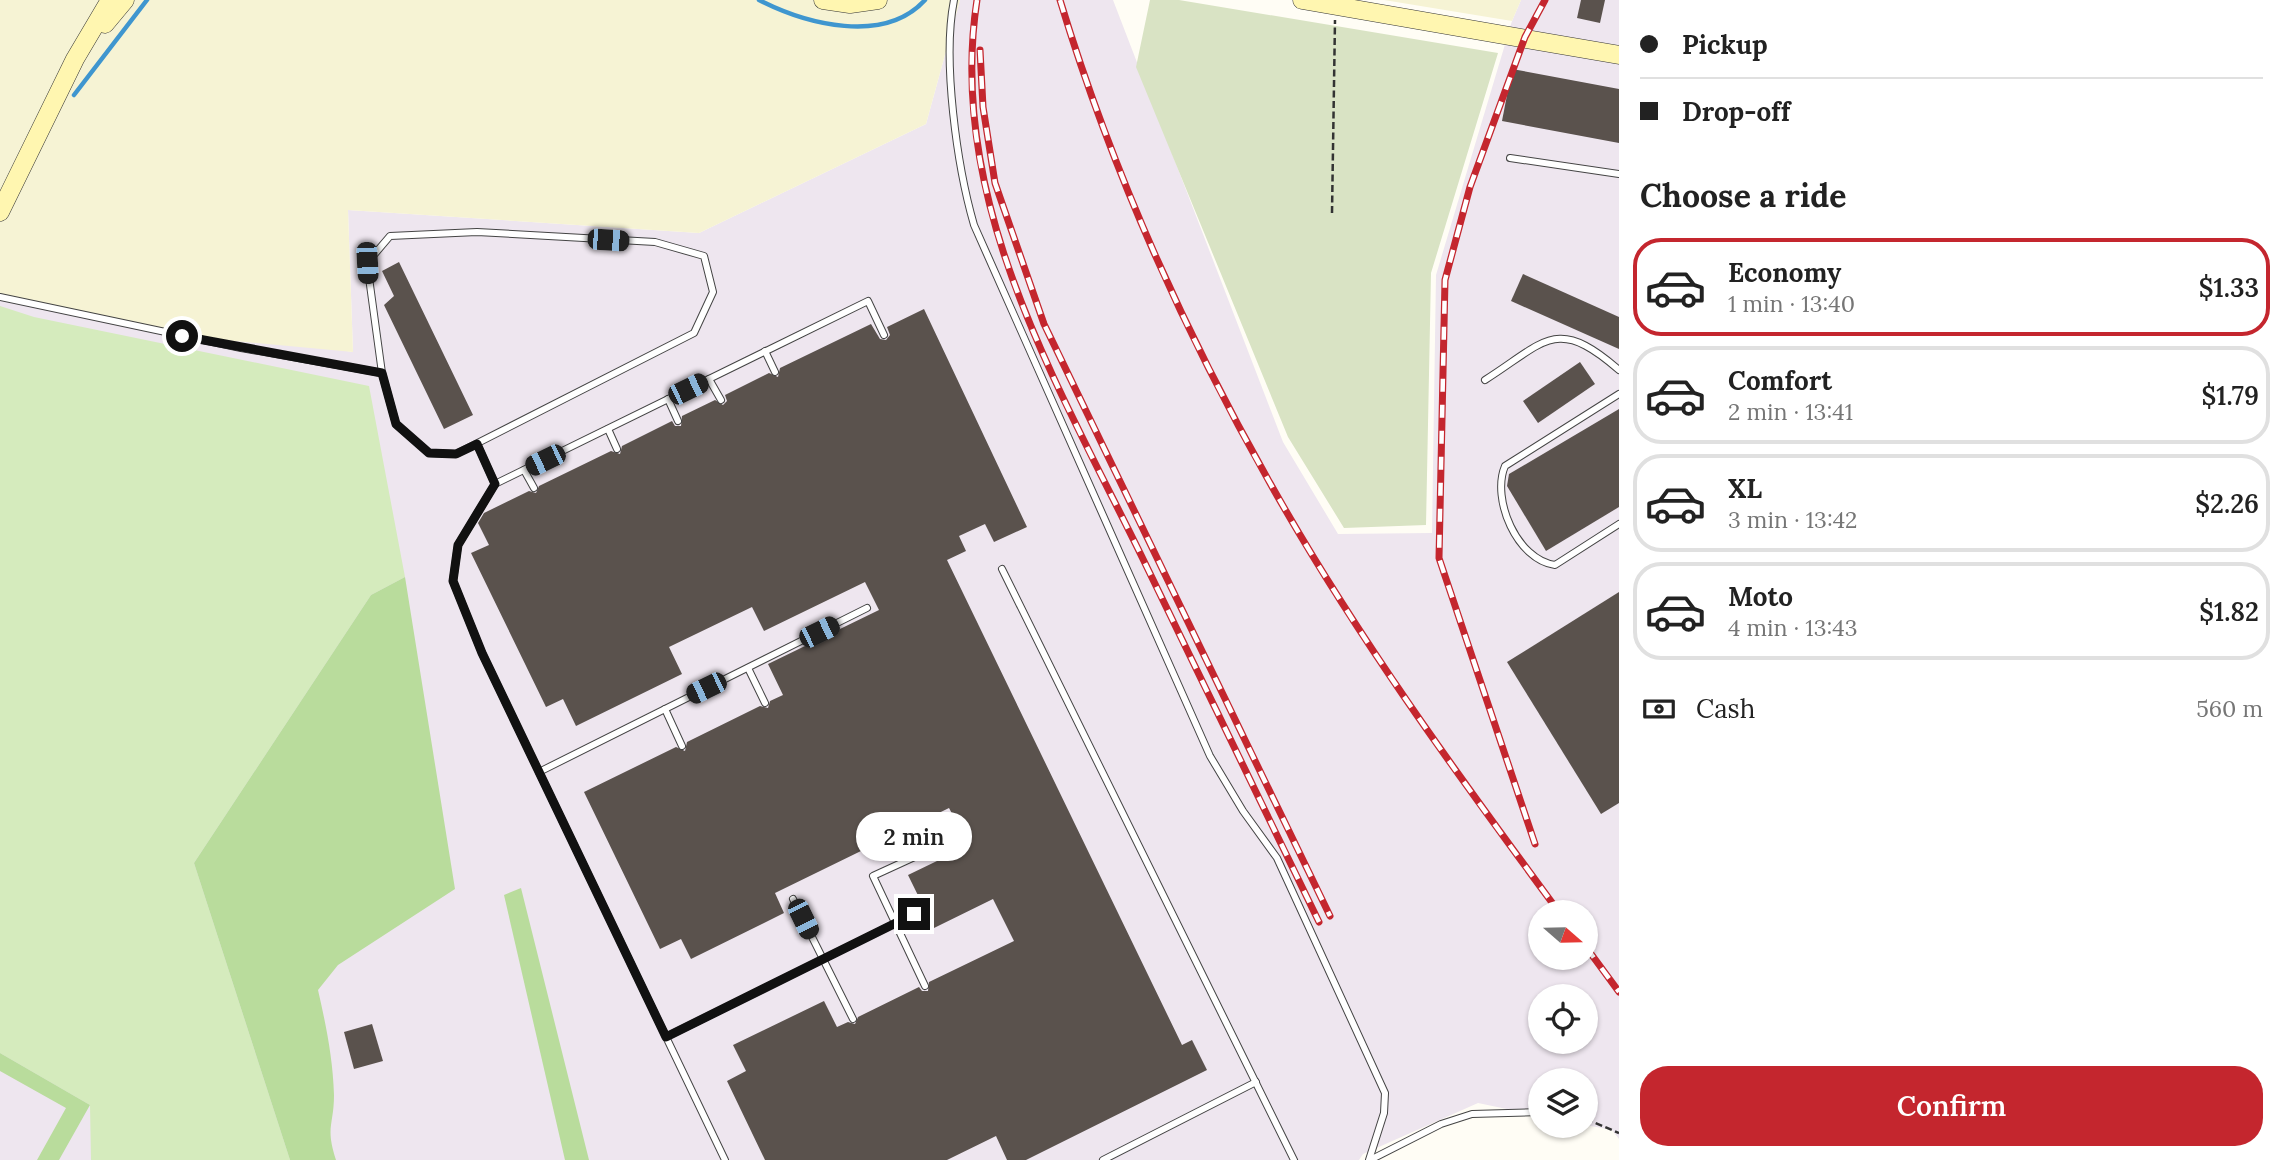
<!DOCTYPE html>
<meta charset="utf-8">
<style>
body{margin:0;font-family:Lora,serif;background:#f2f2f2;color:#222;height:100vh;display:flex;flex-direction:column;font-size:26px;white-space:nowrap}
*{box-sizing:border-box;margin:0}
p{font-size:23px;color:#767676}
.icon{flex:none;width:38px;height:38px;fill:none;stroke:currentColor;stroke-width:2;stroke-linecap:round;stroke-linejoin:round}
.map{position:relative;flex:1;overflow:hidden}
.side{display:flex;flex-direction:column;background:#fff;width:665px}
.side>*{flex:none}
.guide{display:grid;align-content:center;height:154px;padding:0 21px;background:#fff}
.needle{width:46px;rotate:110deg}
.tools{position:absolute;left:1528px;top:900px;display:grid;gap:14px}
.tools a{display:grid;place-items:center;width:70px;height:70px;border-radius:50%;background:#fff;box-shadow:0 2px 5px #0004;font-size:35px}
.end{position:absolute;width:32px;height:32px;margin:-16px;border:9px solid #111;background:#fff;box-shadow:0 0 0 4px #fff}
.from{border-radius:50%}
.bubble{position:absolute;height:49px;border-radius:24px;background:#fff;box-shadow:0 2px 5px #0004;font-size:23px;font-weight:600;line-height:49px;text-align:center}
.car{position:absolute;width:21px;height:42px;margin:-21px -10px;border-radius:9px;box-shadow:0 0 5px 2px #0007;background:linear-gradient(#222 24%,#8ab4d8 0 40%,#222 0 76%,#8ab4d8 0 86%,#222 0)}
.guide b{display:flex;align-items:center;gap:24px;height:66px;font-size:26px}
.guide b+b{border-top:2px solid #e0e0e0}
.guide i{width:18px;height:18px;background:#222}
ul{padding:0;list-style:none}
li{display:flex;align-items:center;gap:21px;height:98px;margin:0 14px 10px;padding:0 7px;border:4px solid #e0e0e0;border-radius:28px}
li div{flex:1}
li b{display:block;font-size:26px}
li em{font-style:normal;font-weight:600}
li.on{border-color:#c4262e}
li>.icon{width:63px;height:63px;stroke-width:1.5}
h2{padding:0 21px;font-size:32px;line-height:84px}
.pay{display:flex;align-items:center;gap:18px;height:77px;padding:0 21px;font-size:26px}
.pay p{margin-inline-start:auto}
.action{display:flex;gap:14px;margin-top:auto;padding:14px 21px}
.action a{flex:1;height:80px;border-radius:28px;background:#c4262e;color:#fff;font-size:28px;font-weight:600;line-height:80px;text-align:center}
main{display:flex;flex:1;min-height:0}
.map>svg:first-child{display:block}
</style>
<main>
<div class="map">
<svg width="1619" height="1160" viewBox="0 0 1619 1160">
<rect width="100%" height="100%" fill="#fffdf5"/>
<path fill="#eee6ef" fill-rule="evenodd" d="M 960,0 L 1113,0 L 1283,442 L 1338,534 L 1432,533 L 1436,275 L 1512,21 L 1521,0 L 1619,0 L 1619,1139 L 1612,1130 L 1586,1125 L 1586,1080 L 1540,1080 L 1540,1116 L 1478,1103 L 1363,1154 L 1359,1160 L 0,1160 L 0,296 L 353,352 L 348,210 L 699,233 L 926,124 ZM 1540,912 L 1586,912 L 1586,957 L 1540,957 ZM 1540,996 L 1586,996 L 1586,1041 L 1540,1041 Z"/>
<g fill="#f6f3d4">
<path d="M 0,0 L 960,0 L 926,124 L 699,233 L 348,210 L 353,352 L 182,336 L 0,296 Z"/>
<path d="M 1384,0 L 1521,0 L 1512,21 Z"/>
</g>
<path fill="#d5ebbd" d="M 0,306 L 34,317 L 369,386 L 405,577 L 371,595 L 194,863 L 290,1160 L 91,1160 L 90,1105 L 0,1053 Z"/>
<g fill="#b9dc9c">
<path d="M 405,577 L 455,889 L 338,965 L 318,990 C 326,1025 333,1059 334,1095 C 334,1125 325,1127 336,1160 L 290,1160 L 194,863 L 371,595 Z"/>
<path d="M 521,888 L 589,1160 L 565,1160 L 504,895 Z"/>
<path d="M 0,1053 L 90,1105 L 59,1160 L 37,1160 L 66,1108 L 0,1071 Z"/>
</g>
<path fill="#d9e3c4" d="M 1150,0 L 1179,0 L 1498,53 L 1431,273 L 1426,525 L 1344,528 L 1288,437 L 1136,67 Z"/>
<g fill="none" stroke-linecap="round" stroke-linejoin="round">
<g stroke="#3f96cf" stroke-width="4.5">
<path d="M 759,0 C 806,24 884,45 925,0"/>
<path d="M 74,95 L 147,0"/>
</g>
</g>
<g fill="#5a524d">
<path d="M 1581,0 L 1605,0 L 1600,23 L 1577,18 Z"/>
<path d="M 1512,69 L 1619,89 L 1619,143 L 1502,121 Z"/>
<path d="M 399,262 L 473,415 L 444,429 L 384,305 L 394,296 L 382,271 Z"/>
<path d="M 1523,274 L 1619,317 L 1619,349 L 1511,301 Z"/>
<path d="M 924,309 L 1027,527 L 994,542 L 985,524 L 959,536 L 966,551 L 947,560 L 1182,1045 L 1192,1040 L 1207,1070 L 1026,1160 L 1007,1160 L 996,1136 L 947,1160 L 765,1160 L 727,1081 L 746,1071 L 733,1045 L 824,1001 L 837,1027 L 848,1022 L 855,1024 L 858,1017 L 919,987 L 922,991 L 928,991 L 929,982 L 1014,941 L 993,899 L 934,928 L 908,875 L 968,846 L 963,834 L 949,808 L 775,893 L 784,913 L 691,959 L 681,939 L 660,949 L 584,792 L 676,747 L 685,751 L 687,742 L 760,706 L 768,708 L 770,701 L 783,695 L 768,664 L 879,610 L 865,582 L 764,631 L 752,607 L 669,647 L 682,674 L 576,726 L 563,699 L 546,707 L 471,553 L 489,545 L 478,523 L 484,513 L 529,491 L 536,493 L 539,486 L 611,451 L 620,454 L 622,446 L 672,421 L 675,426 L 681,426 L 682,416 L 715,400 L 723,405 L 727,401 L 725,395 L 769,373 L 778,377 L 780,368 L 871,324 L 880,339 L 886,340 L 890,335 L 887,327 Z"/>
<path d="M 1580,362 L 1595,384 L 1538,423 L 1523,401 Z"/>
<path d="M 1619,409 L 1619,507 L 1546,551 L 1507,486 L 1509,474 Z"/>
<path d="M 1619,592 L 1619,803 L 1601,814 L 1507,662 Z"/>
<path d="M 372,1024 L 383,1061 L 354,1069 L 344,1032 Z"/>
</g>
<g fill="none" stroke-linecap="round" stroke-linejoin="round">
<g stroke="#444" stroke-width="8">
<g id="service">
<path d="M 954,0 C 942,60 957,166 974,225 L 1210,756 L 1243,811 L 1277,858 L 1385,1093 L 1384,1113 L 1369,1160"/>
<path d="M 1510,158 L 1619,174"/>
<path d="M 477,232 L 655,242 L 704,256 L 713,292 L 694,333 L 456,454 L 429,453 L 396,424 L 382,373 L 367,263 L 390,236 Z"/>
<path d="M 0,297 L 241,348 L 382,373"/>
<path d="M 765,351 L 775,372"/>
<path d="M 709,379 L 721,400"/>
<path d="M 1485,380 C 1545,342 1556,315 1619,370"/>
<path d="M 1619,394 L 1505,466 C 1491,499 1517,560 1555,565 L 1619,524"/>
<path d="M 668,399 L 678,421"/>
<path d="M 608,429 L 617,449"/>
<path d="M 477,444 L 495,484 L 458,545 L 453,581 L 482,653 L 725,1160"/>
<path d="M 524,470 L 534,488"/>
<path d="M 495,484 L 868,301 L 884,335"/>
<path d="M 1002,569 L 1294,1160"/>
<path d="M 748,668 L 765,703"/>
<path d="M 665,709 L 682,746"/>
<path d="M 539,772 L 867,608"/>
<path d="M 937,827 L 944,843"/>
<path d="M 793,899 L 853,1019"/>
<path d="M 925,986 L 873,876 L 958,837"/>
<path d="M 666,1037 L 914,914"/>
<path d="M 1103,1160 L 1256,1082"/>
<path d="M 1370,1160 L 1441,1124 L 1472,1114 L 1540,1112"/>
</g>
</g>
<g stroke="#333" stroke-width="19">
<g id="secondary">
<path d="M 823,0 L 850,4 L 878,0"/>
<path d="M 1302,0 L 1619,55"/>
<path d="M 105,24 L 125,0"/>
<path d="M 0,212 L 75,59 L 110,0"/>
</g>
</g>
<g stroke="#333" stroke-width="2.5" stroke-dasharray="7 3.5" stroke-linecap="butt">
<path d="M 1332,213 L 1335,20"/>
<path d="M 1586,1119 L 1619,1133"/>
</g>
<use href="#service" stroke="#fff" stroke-width="6"/>
<use href="#secondary" stroke="#fff6b0" stroke-width="18"/>
<g stroke="#c4262e" stroke-width="7">
<g id="rail">
<path d="M 977,0 C 946,200 1057,383 1142,557 C 1201,679 1260,800 1319,922"/>
<path d="M 1060,0 C 1111,168 1184,331 1270,483 C 1354,633 1457,774 1559,912"/>
<path d="M 980,50 L 983,107 L 995,183 L 1044,324 L 1330,916"/>
<path d="M 1535,844 L 1439,558 L 1445,280 L 1470,187 L 1525,37 L 1545,0"/>
<path d="M 1586,947 L 1619,992"/>
</g>
</g>
<use href="#rail" stroke="#fff" stroke-width="4.5" stroke-dasharray="13" stroke-linecap="butt"/>
</g>
<g fill="none" stroke-linecap="round" stroke-linejoin="round">
<path stroke="#111" stroke-width="9" d="M 182,336 L 382,373 L 396,424 L 429,453 L 456,454 L 477,444 L 495,484 L 458,545 L 453,581 L 482,653 L 666,1037 L 914,914"/>
</g>
</svg>
<div class="tools">
<a><svg class="needle" viewBox="-14 -14 28 28"><path d="M0-13l5 13h-10z" fill="#e53935"/><path d="M0 13l5-13h-10z" fill="#767676"/></svg></a>
<a><svg class="icon" aria-label="locate" viewBox="0 0 24 24"><circle cx="12" cy="12" r="6"/><path d="M12 2v4M12 18v4M2 12h4M18 12h4"/></svg></a>
<a><svg class="icon" aria-label="layers" viewBox="0 0 24 24"><path d="M12 4l9 5-9 5-9-5zM3 14l9 5 9-5"/></svg></a>
</div>
<i class="end from" style="left:182px;top:336px"></i>
<i class="end" style="left:914px;top:914px"></i>
<div class="bubble" style="left:856px;top:812px;width:116px">2 min</div>
<i class="car" style="left:608px;top:240px;rotate:94deg"></i>
<i class="car" style="left:367px;top:263px;rotate:177deg"></i>
<i class="car" style="left:688px;top:389px;rotate:64deg"></i>
<i class="car" style="left:545px;top:460px;rotate:244deg"></i>
<i class="car" style="left:819px;top:632px;rotate:64deg"></i>
<i class="car" style="left:706px;top:688px;rotate:244deg"></i>
<i class="car" style="left:803px;top:919px;rotate:154deg"></i>
</div>
<section class="side">
<div class="guide">
<b><i class="from"></i>Pickup</b>
<b><i></i>Drop-off</b>
</div>
<h2>Choose a ride</h2>
<ul>
<li class="on"><svg class="icon" aria-label="car" viewBox="0 0 24 24"><path d="M5 17H2v-5l4-1 3-4h7l3 4 3 1v5h-3M9 17h6M6 11h13"/><circle cx="7" cy="17" r="2"/><circle cx="17" cy="17" r="2"/></svg><div><b>Economy</b><p>1 min · 13:40</p></div><em>$1.33</em></li>
<li><svg class="icon" aria-label="car" viewBox="0 0 24 24"><path d="M5 17H2v-5l4-1 3-4h7l3 4 3 1v5h-3M9 17h6M6 11h13"/><circle cx="7" cy="17" r="2"/><circle cx="17" cy="17" r="2"/></svg><div><b>Comfort</b><p>2 min · 13:41</p></div><em>$1.79</em></li>
<li><svg class="icon" aria-label="car" viewBox="0 0 24 24"><path d="M5 17H2v-5l4-1 3-4h7l3 4 3 1v5h-3M9 17h6M6 11h13"/><circle cx="7" cy="17" r="2"/><circle cx="17" cy="17" r="2"/></svg><div><b>XL</b><p>3 min · 13:42</p></div><em>$2.26</em></li>
<li><svg class="icon" aria-label="car" viewBox="0 0 24 24"><path d="M5 17H2v-5l4-1 3-4h7l3 4 3 1v5h-3M9 17h6M6 11h13"/><circle cx="7" cy="17" r="2"/><circle cx="17" cy="17" r="2"/></svg><div><b>Moto</b><p>4 min · 13:43</p></div><em>$1.82</em></li>
</ul>
<div class="pay"><svg class="icon" aria-label="cash" viewBox="0 0 24 24"><path d="M3 7h18v10H3z"/><circle cx="12" cy="12" r="2"/></svg>Cash<p>560 m</p></div>
<div class="action"><a>Confirm</a></div>
</section>
</main>
